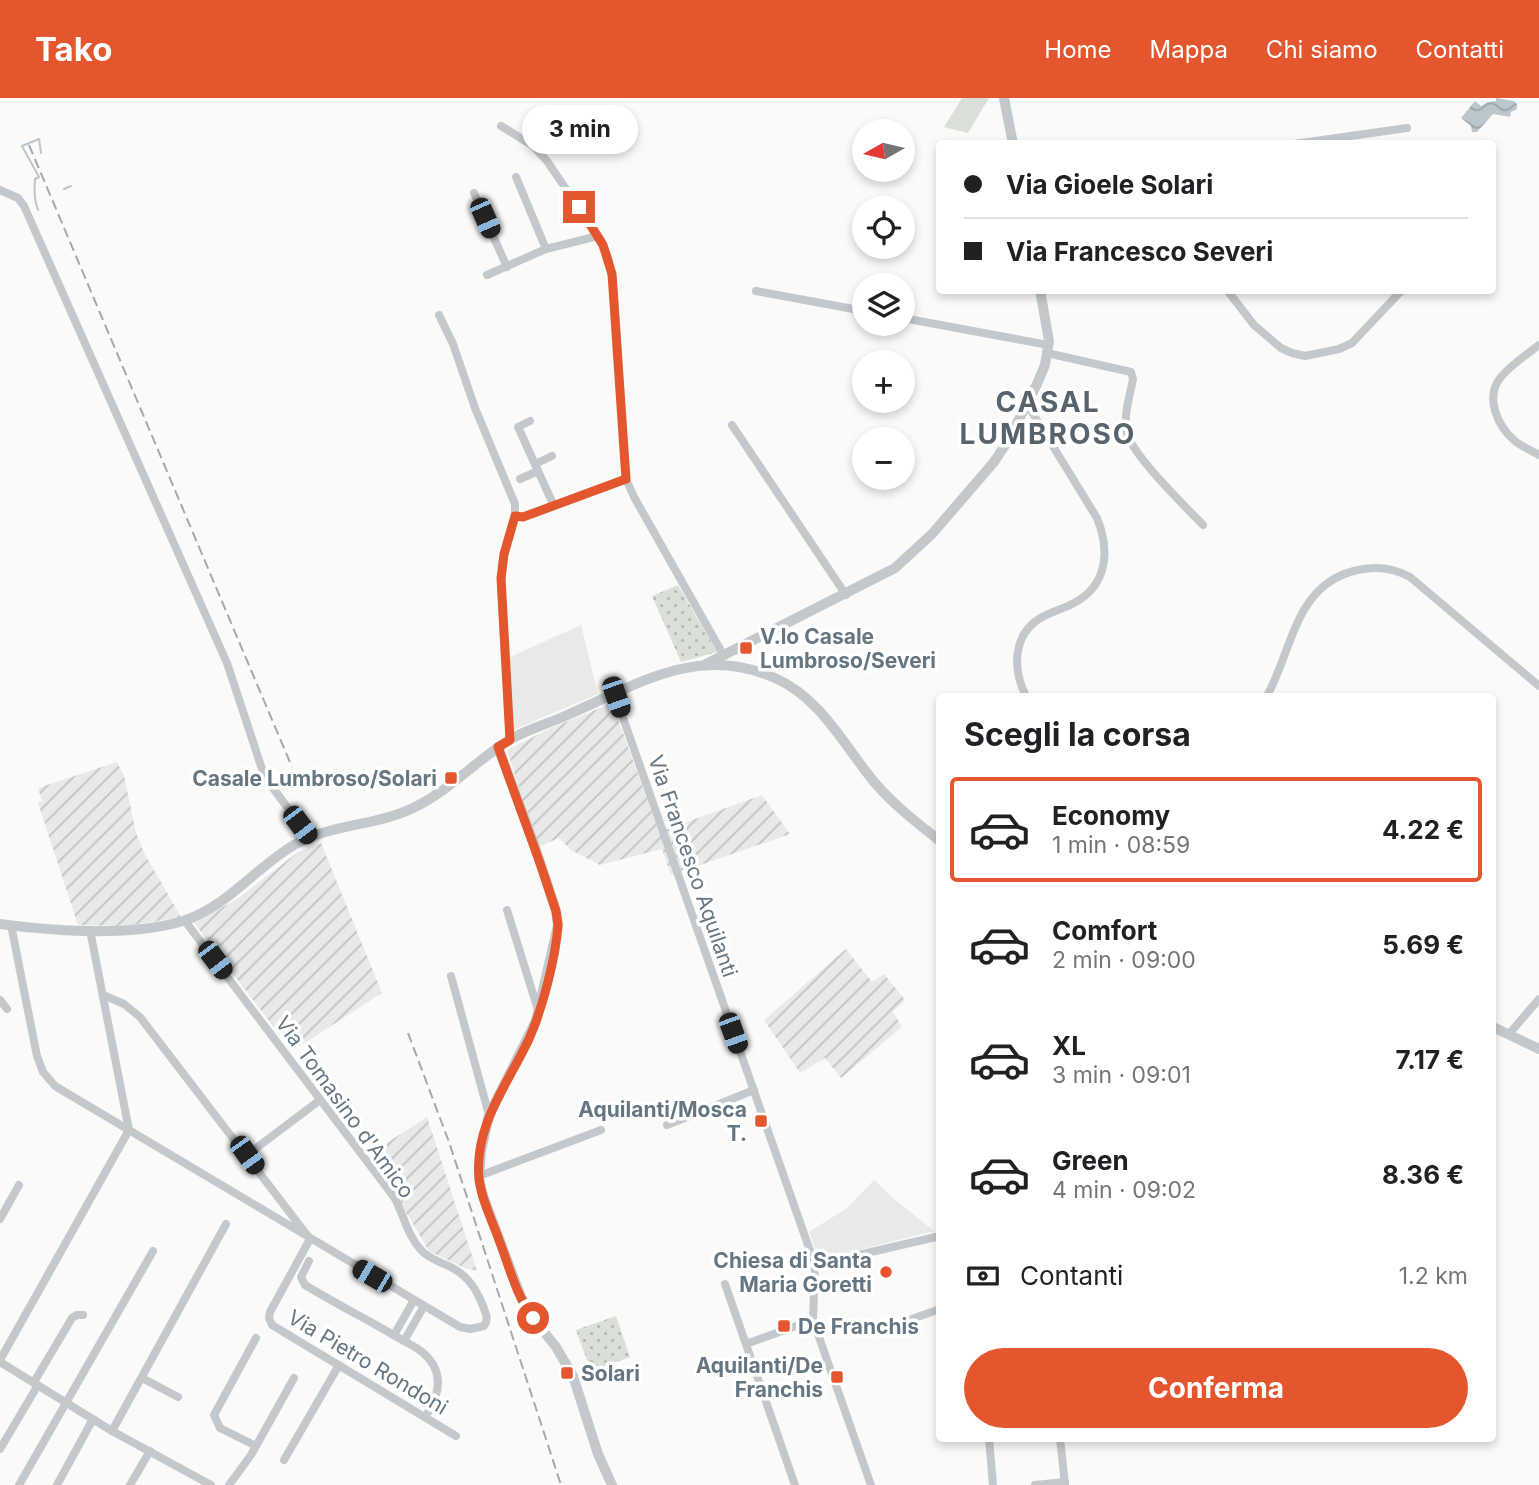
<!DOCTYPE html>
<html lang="it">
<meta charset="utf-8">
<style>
body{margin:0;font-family:Inter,sans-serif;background:#f2f2f2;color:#202124;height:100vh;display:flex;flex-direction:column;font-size:26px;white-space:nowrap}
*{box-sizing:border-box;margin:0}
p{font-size:23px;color:#757577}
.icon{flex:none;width:38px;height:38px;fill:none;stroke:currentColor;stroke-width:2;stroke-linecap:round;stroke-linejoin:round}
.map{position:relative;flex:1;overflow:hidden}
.panel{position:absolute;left:936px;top:595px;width:560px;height:749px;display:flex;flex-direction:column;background:#fff;border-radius:7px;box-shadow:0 4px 10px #0003}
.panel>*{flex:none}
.banner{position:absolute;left:936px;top:42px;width:560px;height:154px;border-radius:7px;box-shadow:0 4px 10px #0003;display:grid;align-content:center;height:154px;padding:0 28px;background:#fff}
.needle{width:46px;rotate:262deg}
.tools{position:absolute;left:852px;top:21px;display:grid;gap:14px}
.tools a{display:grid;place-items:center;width:63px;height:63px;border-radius:50%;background:#fff;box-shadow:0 4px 10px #0003;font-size:35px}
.end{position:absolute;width:32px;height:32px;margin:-16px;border:9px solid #e4572e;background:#fff;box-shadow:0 0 0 4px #fff}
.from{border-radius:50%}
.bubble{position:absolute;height:49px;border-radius:24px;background:#fff;box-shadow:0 4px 10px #0003;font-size:23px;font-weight:700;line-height:49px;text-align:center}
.car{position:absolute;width:21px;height:42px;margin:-21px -10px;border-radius:9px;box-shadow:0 0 5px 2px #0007;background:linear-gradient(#222 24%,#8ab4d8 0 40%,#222 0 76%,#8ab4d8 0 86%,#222 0)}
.banner b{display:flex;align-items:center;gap:24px;height:66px;font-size:26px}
.banner b+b{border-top:2px solid #e0e0e0}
.banner i{width:18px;height:18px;background:#202124}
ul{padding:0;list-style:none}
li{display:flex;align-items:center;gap:21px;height:105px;margin:0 14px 10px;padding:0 14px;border:4px solid transparent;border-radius:7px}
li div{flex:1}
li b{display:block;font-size:26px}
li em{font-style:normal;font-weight:700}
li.current{border-color:#e4572e}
li>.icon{width:63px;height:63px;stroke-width:1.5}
h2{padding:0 28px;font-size:32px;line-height:84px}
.pay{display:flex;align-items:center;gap:18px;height:77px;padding:0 28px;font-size:26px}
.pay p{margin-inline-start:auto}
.primary-button{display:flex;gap:14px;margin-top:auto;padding:14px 28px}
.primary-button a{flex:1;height:80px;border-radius:42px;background:#e4572e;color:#fff;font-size:28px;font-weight:700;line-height:80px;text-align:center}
header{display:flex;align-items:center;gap:42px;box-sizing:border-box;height:98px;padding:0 35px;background:#e4572e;color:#fff}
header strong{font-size:33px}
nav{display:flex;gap:38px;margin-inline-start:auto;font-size:24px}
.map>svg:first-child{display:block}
</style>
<header>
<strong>Tako</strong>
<nav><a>Home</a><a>Mappa</a><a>Chi siamo</a><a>Contatti</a></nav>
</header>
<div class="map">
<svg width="1539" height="1387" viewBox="0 0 1539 1387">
<defs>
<pattern id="industrial-furrows" width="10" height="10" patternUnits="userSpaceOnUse" patternTransform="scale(1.75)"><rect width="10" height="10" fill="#e8e9e9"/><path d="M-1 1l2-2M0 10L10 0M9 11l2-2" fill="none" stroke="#c0c1c2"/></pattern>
<pattern id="grass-dots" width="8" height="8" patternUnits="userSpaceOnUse" patternTransform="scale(1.75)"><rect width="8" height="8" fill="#dadfd7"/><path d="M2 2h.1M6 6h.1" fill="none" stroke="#b4b9b4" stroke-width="1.8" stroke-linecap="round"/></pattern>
<pattern id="water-waves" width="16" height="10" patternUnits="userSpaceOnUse" patternTransform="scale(1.75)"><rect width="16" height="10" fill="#bbc7cb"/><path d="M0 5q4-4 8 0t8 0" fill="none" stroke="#9ca6aa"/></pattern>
</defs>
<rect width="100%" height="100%" fill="#fafaf8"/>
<g fill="#e8e9e9">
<path d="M 581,527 L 598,596 L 513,632 L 508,560 Z"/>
<path d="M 874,1082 L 893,1100 L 934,1133 L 819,1162 L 809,1134 L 847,1110 Z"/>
</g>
<g fill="url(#industrial-furrows)">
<path d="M 612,605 L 659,734 L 762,697 L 790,736 L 671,777 L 662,751 L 600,767 L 571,752 L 559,740 L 538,749 L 507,652 L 549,631 Z"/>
<path d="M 117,664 L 124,678 L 136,735 L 144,755 L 181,819 L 127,828 L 78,827 L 38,705 L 42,703 L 38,690 Z"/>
<path d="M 321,745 L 382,895 L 292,953 L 194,825 L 237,801 L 298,754 Z"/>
<path d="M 846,851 L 872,884 L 884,876 L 905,902 L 893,914 L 902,929 L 841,980 L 825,960 L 800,975 L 764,922 Z"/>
<path d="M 427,1019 L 477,1173 L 465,1170 L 429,1153 L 371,1055 Z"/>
</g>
<g fill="url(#grass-dots)">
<path d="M 678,487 L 717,554 L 681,564 L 652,498 Z"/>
<path d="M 616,1218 L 630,1259 L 591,1273 L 576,1232 Z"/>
</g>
<path fill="#dadfd7" d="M 962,0 L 989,0 L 968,35 L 944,29 Z"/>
<path fill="url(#water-waves)" d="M 1496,0 L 1514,3 L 1517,6 L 1517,11 L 1511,14 L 1510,19 L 1493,16 L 1477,34 L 1472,34 L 1471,28 L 1461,20 L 1475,3 L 1481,8 L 1488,4 L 1496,3 Z"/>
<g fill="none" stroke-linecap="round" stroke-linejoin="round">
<g stroke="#bbc7cb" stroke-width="2">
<path d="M 64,91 L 71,88"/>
<path d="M 38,112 C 34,102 34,92 35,81 L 39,79 L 22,48 L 39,41 L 41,55"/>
</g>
<g stroke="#c3c8cc" stroke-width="8">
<path d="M 501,28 L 532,47 L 547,63 L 600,141 L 608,159 L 613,184 L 626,381 L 634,399 L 724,558"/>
<path d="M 1294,46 L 1407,30"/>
<path d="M 516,79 L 546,151"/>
<path d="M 0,92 L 18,100 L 24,108 L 227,565 L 261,668 L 267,682 L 310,740"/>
<path d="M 474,95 L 507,169"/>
<path d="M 487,177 L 546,151 L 598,138"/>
<path d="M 1227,192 L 1254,227 L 1281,250 L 1292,255 L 1305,258 L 1339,251 L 1352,245 L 1402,192"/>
<path d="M 756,193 L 864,213"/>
<path d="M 439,217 L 453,246 L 475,310 L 515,406 L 515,418 L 503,462 L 501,487 L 510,642"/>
<path d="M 903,220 L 1048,247"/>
<path d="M 1539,247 C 1526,257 1511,267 1501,279 C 1484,299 1498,329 1515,343 C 1522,349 1531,352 1539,357"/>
<path d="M 1047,255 L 1131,274 L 1133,281 C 1130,297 1123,318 1127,335 C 1133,358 1185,408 1203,427"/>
<path d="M 530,323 L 518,329 L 554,408"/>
<path d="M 732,327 L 846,497"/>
<path d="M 535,366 L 552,358"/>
<path d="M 520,381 L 538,373"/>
<path d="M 515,418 L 523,419 L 626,381"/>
<path d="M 614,594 L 815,1167 L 813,1222 L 871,1387"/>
<path d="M 1026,598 C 1013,573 1012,538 1039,521 C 1050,514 1063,511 1074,505 C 1108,487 1110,452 1097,420 L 1027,306"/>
<path d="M 1267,598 C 1293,551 1295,485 1358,472 C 1376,468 1394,470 1410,479 L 1539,588"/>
<path d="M 507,812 L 538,912"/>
<path d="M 11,827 L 37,958 L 43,974 L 55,988 L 460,1229 L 470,1231 L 484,1228 C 489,1221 486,1216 483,1208 C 475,1187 464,1174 444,1166 C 436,1162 427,1159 421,1152 C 407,1137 404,1117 394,1099 L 185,823"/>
<path d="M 90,832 L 129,1032"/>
<path d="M 451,878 L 489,1017"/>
<path d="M 103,897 L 124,906 L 140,919 L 310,1141 L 270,1214 L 269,1220 L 272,1227 L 456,1338"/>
<path d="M 0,902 L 7,911"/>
<path d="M 1509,936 L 1539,901"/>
<path d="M 667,1027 L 754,992"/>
<path d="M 247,1057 L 320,1002"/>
<path d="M 479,1078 L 601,1032"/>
<path d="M 0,1121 L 19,1087"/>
<path d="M 309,1163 L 301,1179 L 305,1187 C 333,1204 362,1219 390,1235 C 403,1243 421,1250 430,1262 C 444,1280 437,1301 426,1318"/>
<path d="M 815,1167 L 940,1138"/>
<path d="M 725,1186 L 795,1387"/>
<path d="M 889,1229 L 940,1211"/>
<path d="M 394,1237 L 414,1202"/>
<path d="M 404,1243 L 424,1208"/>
<path d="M 746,1246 L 813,1222"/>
<path d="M 0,1262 L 129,1032"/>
<path d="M 0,1264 L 112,1333 L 211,1387"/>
<path d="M 142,1280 L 178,1299"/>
<path d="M 34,1284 L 72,1220 L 77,1217 L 83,1217"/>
<path d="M 112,1333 L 226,1126"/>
<path d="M 989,1340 L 993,1387"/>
<path d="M 1060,1340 L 1065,1387"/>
<path d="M 256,1348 L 220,1330 L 214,1317 L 256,1240"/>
<path d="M 0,1351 L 38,1287"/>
<path d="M 284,1362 L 339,1267"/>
<path d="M 19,1387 L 153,1153"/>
<path d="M 57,1387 L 93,1321"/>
<path d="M 130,1387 L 150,1353"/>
<path d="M 229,1387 L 251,1357 L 294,1280"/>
<path d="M 1035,1387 L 1065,1384"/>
</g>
<g stroke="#c3c8cc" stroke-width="10">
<path d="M 1004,0 L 1013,46"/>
<path d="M 706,566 L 895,470 L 932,436 L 994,364 L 1009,341 L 1037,286 L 1045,267 L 1049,243 L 1040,192"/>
<path d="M 498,649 L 534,746 L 556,813 L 558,827 L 536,923 L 489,1017 L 481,1053 L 479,1081 L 483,1098 L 521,1199 L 533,1220 L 556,1249 L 573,1278 L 598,1356 L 612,1387"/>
<path d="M 0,826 C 54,833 131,839 183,823 C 227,809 255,770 294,747 C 330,726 376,728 413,710 C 447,694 474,665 506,644 C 524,632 545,627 565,618 C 635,588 696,545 775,580 C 821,600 845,649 875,685 C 894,707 917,725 940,743"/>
<path d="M 1493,929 L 1539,951"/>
</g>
<g stroke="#a2aab0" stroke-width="2" stroke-dasharray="10 5" stroke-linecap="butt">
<path d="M 29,47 L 292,669"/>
<path d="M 408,935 L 449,1044 L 561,1387"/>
</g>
</g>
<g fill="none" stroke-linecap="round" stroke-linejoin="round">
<path stroke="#e4572e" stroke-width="9" d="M 533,1220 C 516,1197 509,1168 499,1142 C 492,1122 481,1101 479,1080 C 474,1027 508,986 529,941 C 542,912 556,859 558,827 L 556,813 L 541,768 L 498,649 L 510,642 L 501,480 L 504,456 L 515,418 L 523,419 L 626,381 L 612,176 L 603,147 L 579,109"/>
</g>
<g fill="#e4572e" stroke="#fff" stroke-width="2.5">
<rect x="739" y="543" width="14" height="14" rx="3.5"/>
<rect x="444" y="673" width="14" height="14" rx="3.5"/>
<rect x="754" y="1016" width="14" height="14" rx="3.5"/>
<circle cx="886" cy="1174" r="7"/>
<rect x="777" y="1221" width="14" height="14" rx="3.5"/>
<rect x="560" y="1268" width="14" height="14" rx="3.5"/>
<rect x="830" y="1272" width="14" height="14" rx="3.5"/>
</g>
<g text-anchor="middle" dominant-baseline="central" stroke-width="7" stroke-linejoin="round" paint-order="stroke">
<g font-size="21" font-weight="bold" fill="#657683" stroke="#fff" text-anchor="end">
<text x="760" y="538" text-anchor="start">V.lo Casale<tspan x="760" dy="24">Lumbroso/Severi</tspan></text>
<text x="437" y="680">Casale Lumbroso/Solari</text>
<text x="747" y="1011">Aquilanti/Mosca<tspan x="747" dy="24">T.</tspan></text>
<text x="872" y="1162">Chiesa di Santa<tspan x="872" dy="24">Maria Goretti</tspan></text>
<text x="798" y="1228" text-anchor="start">De Franchis</text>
<text x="823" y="1267">Aquilanti/De<tspan x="823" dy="24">Franchis</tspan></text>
<text x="581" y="1275" text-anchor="start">Solari</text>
</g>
<g font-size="21" fill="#657683" stroke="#fff">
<text transform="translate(693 768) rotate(71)">Via Francesco Aquilanti</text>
<text transform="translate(345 1009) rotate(54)">Via Tomasino d'Amico</text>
<text transform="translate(368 1264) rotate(31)">Via Pietro Rondoni</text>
</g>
<g font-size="28" font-weight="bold" letter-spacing="2" fill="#57646e" stroke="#fff">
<text x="1048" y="304">CASAL<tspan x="1048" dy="32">LUMBROSO</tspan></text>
</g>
</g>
</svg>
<div class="tools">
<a><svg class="needle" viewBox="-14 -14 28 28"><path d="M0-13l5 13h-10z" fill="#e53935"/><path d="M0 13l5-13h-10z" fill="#757577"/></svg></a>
<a><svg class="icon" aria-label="locate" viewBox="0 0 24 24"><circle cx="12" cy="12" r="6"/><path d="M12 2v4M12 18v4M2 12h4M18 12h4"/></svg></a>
<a><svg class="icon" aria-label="layers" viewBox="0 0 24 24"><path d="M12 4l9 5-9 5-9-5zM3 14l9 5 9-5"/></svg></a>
<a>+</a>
<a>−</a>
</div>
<i class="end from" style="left:533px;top:1220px"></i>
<i class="end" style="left:579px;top:109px"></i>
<div class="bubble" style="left:522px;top:7px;width:116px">3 min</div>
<i class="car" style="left:485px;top:120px;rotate:156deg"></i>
<i class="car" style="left:616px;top:599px;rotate:161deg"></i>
<i class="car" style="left:300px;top:727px;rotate:143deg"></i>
<i class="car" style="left:215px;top:862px;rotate:143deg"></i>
<i class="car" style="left:733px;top:935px;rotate:160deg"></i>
<i class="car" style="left:247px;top:1057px;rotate:144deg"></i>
<i class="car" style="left:372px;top:1178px;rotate:300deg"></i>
<div class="banner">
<b><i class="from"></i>Via Gioele Solari</b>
<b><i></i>Via Francesco Severi</b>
</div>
<section class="panel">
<h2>Scegli la corsa</h2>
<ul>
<li class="current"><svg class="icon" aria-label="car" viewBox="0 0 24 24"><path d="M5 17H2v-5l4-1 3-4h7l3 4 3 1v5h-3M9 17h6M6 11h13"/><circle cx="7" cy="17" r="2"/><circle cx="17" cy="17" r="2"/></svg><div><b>Economy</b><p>1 min · 08:59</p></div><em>4.22 €</em></li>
<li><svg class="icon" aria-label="car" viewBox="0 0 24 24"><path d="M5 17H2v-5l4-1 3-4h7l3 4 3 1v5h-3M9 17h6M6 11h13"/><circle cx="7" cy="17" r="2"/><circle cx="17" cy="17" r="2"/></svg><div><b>Comfort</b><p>2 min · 09:00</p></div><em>5.69 €</em></li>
<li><svg class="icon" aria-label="car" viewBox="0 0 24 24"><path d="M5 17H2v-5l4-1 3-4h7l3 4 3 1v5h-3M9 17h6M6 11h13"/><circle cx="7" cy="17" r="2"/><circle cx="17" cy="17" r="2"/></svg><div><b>XL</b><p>3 min · 09:01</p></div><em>7.17 €</em></li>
<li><svg class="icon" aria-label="car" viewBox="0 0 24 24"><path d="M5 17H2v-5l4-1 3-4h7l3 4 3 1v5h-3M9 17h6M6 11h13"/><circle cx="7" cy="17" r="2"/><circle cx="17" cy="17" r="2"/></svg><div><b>Green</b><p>4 min · 09:02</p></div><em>8.36 €</em></li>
</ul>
<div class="pay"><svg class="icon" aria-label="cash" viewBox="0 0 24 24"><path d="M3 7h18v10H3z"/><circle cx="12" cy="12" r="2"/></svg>Contanti<p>1.2 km</p></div>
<div class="primary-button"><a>Conferma</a></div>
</section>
</div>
